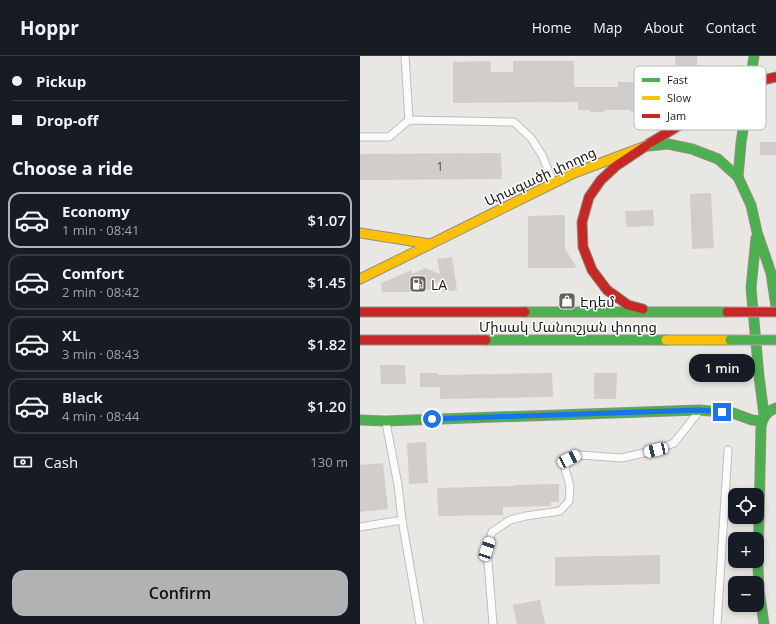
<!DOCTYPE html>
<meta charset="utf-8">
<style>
body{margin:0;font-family:"Open Sans","Noto Sans Armenian",sans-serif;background:#242831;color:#f1f3f6;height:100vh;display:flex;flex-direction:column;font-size:15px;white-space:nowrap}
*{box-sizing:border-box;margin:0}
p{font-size:13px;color:#9ea1a6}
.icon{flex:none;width:22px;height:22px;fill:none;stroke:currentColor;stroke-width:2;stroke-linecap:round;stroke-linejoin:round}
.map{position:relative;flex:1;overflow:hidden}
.drawer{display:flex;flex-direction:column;background:#171b24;width:360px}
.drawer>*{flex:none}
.hud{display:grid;align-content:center;height:88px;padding:0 12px;background:#171b24}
.buttons{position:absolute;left:368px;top:432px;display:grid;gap:8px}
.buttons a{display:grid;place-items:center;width:36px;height:36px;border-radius:8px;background:#171b24;box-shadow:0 2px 6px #0003;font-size:20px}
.end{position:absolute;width:18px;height:18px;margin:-9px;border:5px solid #1a73e8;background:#fff;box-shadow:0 0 0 2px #fff}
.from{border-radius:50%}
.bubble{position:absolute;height:28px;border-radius:12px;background:#171b24;box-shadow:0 2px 6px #0003;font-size:13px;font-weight:600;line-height:28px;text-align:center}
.car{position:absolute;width:12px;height:24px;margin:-12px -6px;border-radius:5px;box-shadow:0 0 3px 1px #0007;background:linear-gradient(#fff 24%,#345 0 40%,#fff 0 76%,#345 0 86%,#fff 0)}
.hud b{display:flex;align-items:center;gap:14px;height:38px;font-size:15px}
.hud b+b{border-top:1px solid #363941}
.hud i{width:10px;height:10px;background:#f1f3f6}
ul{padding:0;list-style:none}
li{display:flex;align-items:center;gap:12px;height:56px;margin:0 8px 6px;padding:0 4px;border:2px solid #363941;border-radius:12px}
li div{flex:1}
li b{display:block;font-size:15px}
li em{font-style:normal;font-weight:600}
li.selected{border-color:#b1b2b3}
li>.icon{width:36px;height:36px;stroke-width:1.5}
h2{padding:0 12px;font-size:18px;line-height:48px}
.pay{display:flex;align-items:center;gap:10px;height:44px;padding:0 12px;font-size:15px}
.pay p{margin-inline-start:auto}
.button{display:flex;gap:8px;margin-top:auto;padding:8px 12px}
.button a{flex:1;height:46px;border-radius:12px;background:#b1b2b3;color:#111;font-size:16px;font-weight:600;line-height:46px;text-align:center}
header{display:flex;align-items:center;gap:24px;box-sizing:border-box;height:56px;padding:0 20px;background:#171b24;border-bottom:1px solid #363941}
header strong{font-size:19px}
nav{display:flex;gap:22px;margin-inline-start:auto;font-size:14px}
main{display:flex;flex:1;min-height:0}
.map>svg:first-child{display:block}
</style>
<header>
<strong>Hoppr</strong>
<nav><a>Home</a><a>Map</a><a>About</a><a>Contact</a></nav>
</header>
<main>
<section class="drawer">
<div class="hud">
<b><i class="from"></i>Pickup</b>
<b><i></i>Drop-off</b>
</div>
<h2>Choose a ride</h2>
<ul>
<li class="selected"><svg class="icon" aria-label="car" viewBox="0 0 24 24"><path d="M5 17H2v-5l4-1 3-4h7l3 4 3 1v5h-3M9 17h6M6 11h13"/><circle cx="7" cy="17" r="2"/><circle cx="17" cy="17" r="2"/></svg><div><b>Economy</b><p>1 min · 08:41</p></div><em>$1.07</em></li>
<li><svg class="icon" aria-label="car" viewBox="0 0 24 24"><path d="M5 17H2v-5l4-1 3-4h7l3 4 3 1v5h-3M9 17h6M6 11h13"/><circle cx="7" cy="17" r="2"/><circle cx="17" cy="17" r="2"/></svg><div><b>Comfort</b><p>2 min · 08:42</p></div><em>$1.45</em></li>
<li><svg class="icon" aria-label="car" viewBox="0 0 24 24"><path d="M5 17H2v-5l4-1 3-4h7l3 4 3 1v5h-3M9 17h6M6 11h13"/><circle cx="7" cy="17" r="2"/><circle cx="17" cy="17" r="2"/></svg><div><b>XL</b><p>3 min · 08:43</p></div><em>$1.82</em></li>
<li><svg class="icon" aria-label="car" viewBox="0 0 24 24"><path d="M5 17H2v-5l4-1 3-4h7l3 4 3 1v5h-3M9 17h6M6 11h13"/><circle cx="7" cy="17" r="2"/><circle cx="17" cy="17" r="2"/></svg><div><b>Black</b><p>4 min · 08:44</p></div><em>$1.20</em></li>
</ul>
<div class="pay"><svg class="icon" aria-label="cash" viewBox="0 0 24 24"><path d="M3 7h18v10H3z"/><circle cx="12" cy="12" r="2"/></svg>Cash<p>130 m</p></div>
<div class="button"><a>Confirm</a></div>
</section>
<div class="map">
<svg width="416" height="568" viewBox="0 0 416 568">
<rect width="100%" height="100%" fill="#e9e7e4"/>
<g fill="#d0cdcb">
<path d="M 315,0 L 337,0 L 337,28 L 330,28 L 330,46 L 301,46 L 301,53 L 284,54 L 284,56 L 271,56 L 271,54 L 245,54 L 244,56 L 230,56 L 230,54 L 218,54 L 218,46 L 93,47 L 93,6 L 130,5 L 131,16 L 153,16 L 153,5 L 214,5 L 214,31 L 258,31 L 258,26 L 278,26 L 278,18 L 316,17 Z"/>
<rect x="400" y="86" width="16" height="13"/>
<path d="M 141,97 L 142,123 L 0,124 L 0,98 Z"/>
<path d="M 351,137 L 354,192 L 332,193 L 330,138 Z"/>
<path d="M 293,154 L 294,170 L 266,171 L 265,155 Z"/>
<path d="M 205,159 L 205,193 L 217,212 L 168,212 L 168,160 Z"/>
<path d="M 92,201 L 97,234 L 83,236 L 82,223 L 69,234 L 56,232 L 57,236 L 22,236 L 21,227 L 52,214 L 52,218 L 65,212 L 80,218 L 77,203 Z"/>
<path d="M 20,309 L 45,309 L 46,328 L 21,328 Z"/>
<path d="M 60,317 L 78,317 L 78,319 L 192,317 L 193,341 L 80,343 L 80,331 L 60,331 Z"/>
<path d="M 234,317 L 257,317 L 256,343 L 234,343 Z"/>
<path d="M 66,386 L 68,427 L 49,428 L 47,387 Z"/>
<path d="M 23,407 L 28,453 L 0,456 L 0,409 Z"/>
<path d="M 199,428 L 199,446 L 191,446 L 191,450 L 143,451 L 143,459 L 78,460 L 77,432 L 154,430 L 154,429 Z"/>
<path d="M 300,499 L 300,528 L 195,530 L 195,501 Z"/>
<path d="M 180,544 L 185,568 L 157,568 L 153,549 Z"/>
</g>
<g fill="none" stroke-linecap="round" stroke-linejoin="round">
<g stroke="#bfbebc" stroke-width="9">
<g id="lane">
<path d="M 45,0 L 49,64"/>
<path d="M 0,81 L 29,81 L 49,64 L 154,66 L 171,82 L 182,99 L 193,126"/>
<path d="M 26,367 L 38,429 L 42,464 L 60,568"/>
<path d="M 0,471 L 42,464"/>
<path d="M 133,568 L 127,493 L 132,476 L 150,464 L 166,460 L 200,455 L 209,445 L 210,430 L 205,413 L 209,403 L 219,399 L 262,402 L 296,394 L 314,387 L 337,358"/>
<path d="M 357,568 L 368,394"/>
</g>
</g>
<g stroke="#92907d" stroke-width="11">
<g id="fast">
<path d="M 289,90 L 308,88 L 332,93 L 358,103 L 378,121 L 391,149 L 397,176 L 411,217 L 416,251"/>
<path d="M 378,121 L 381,87 L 394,0"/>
<path d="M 396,182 L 391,232 L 399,320 L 404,359"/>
<path d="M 165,256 L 367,256"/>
<path d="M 126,284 L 306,284"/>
<path d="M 0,364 L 25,365 L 339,354 L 373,357 L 392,364 L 402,365"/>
<path d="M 404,568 L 399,534 L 398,509 L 401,371 C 402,361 407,355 416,352"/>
</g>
</g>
<g stroke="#92907d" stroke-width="11">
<g id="slow">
<path d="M 0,177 L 70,188"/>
<path d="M 0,223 L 214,117 L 286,90 L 290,87"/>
<path d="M 306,284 L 370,284"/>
</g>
</g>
<g stroke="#92907d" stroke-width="11">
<g id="jam">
<path d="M 290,87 L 390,27 L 416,21"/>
<path d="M 283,253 L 268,249 L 247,234 L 232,214 L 223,191 L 222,166 L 229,141 L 241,124 L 256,110 L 286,90"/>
<path d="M 0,256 L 165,256"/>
<path d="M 0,284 L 126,284"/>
</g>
</g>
<use href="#lane" stroke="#fcfbfb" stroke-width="7"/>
<use href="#fast" stroke="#4caf50" stroke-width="9"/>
<use href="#slow" stroke="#ffc107" stroke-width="9"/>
<use href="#jam" stroke="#c62828" stroke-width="9"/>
<g stroke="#bc9dab" stroke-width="11" stroke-linecap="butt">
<path id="fast-bridge" d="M 370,284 L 416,284"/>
</g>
<g stroke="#bc9dab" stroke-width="11" stroke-linecap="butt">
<path id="jam-bridge" d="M 367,256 L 416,256"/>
</g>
<use href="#fast-bridge" stroke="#4caf50" stroke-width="9"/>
<use href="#jam-bridge" stroke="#c62828" stroke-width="9"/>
</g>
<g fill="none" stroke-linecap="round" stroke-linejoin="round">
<path stroke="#1a73e8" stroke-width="5" d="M 72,363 L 339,354 L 362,356"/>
</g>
<defs>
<g id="fuel-square" transform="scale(0.9)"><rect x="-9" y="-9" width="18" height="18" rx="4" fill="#636261" stroke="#fff"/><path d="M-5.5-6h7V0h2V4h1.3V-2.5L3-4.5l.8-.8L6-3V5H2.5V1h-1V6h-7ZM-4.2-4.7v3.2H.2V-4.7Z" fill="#fff"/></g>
<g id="shop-square" transform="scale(0.9)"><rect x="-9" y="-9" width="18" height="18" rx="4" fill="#636261" stroke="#fff"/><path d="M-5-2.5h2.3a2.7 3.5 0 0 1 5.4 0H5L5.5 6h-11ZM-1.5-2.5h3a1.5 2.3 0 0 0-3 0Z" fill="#fff"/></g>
</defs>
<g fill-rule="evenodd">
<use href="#fuel-square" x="58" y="228"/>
<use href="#shop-square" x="207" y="245"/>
</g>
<g text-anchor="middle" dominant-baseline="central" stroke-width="3" stroke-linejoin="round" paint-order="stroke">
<g font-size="12" fill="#484847">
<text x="80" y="110">1</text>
</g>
<g font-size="14" fill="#1b1b1b" stroke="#fff">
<text transform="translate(180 120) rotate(-25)">Արագածի փողոց</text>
<text x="208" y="270">Միսակ Մանուշյան փողոց</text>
</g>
<g font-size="14" fill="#1b1b1b" stroke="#fff" text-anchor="start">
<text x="71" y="228">LA</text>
<text x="220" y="245">Էդեմ</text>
</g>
</g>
<rect x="274" y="10" width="132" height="64" rx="6" fill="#fff" stroke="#bbb" stroke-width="1"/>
<rect x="282" y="22" width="18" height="4" fill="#4caf50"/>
<rect x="282" y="40" width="18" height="4" fill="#ffc107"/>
<rect x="282" y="58" width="18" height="4" fill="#c62828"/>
<g font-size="11" fill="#1b1b1b">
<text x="307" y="28">Fast</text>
<text x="307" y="46">Slow</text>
<text x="307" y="64">Jam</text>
</g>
</svg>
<div class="buttons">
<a><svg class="icon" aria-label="locate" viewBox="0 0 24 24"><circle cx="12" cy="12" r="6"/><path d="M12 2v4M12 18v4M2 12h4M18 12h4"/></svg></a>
<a>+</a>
<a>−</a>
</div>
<i class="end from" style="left:72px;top:363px"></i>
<i class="end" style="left:362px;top:356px"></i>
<div class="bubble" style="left:329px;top:298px;width:66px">1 min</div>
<i class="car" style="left:296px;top:394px;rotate:257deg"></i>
<i class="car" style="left:209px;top:403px;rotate:64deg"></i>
<i class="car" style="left:127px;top:493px;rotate:18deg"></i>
</div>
</main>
